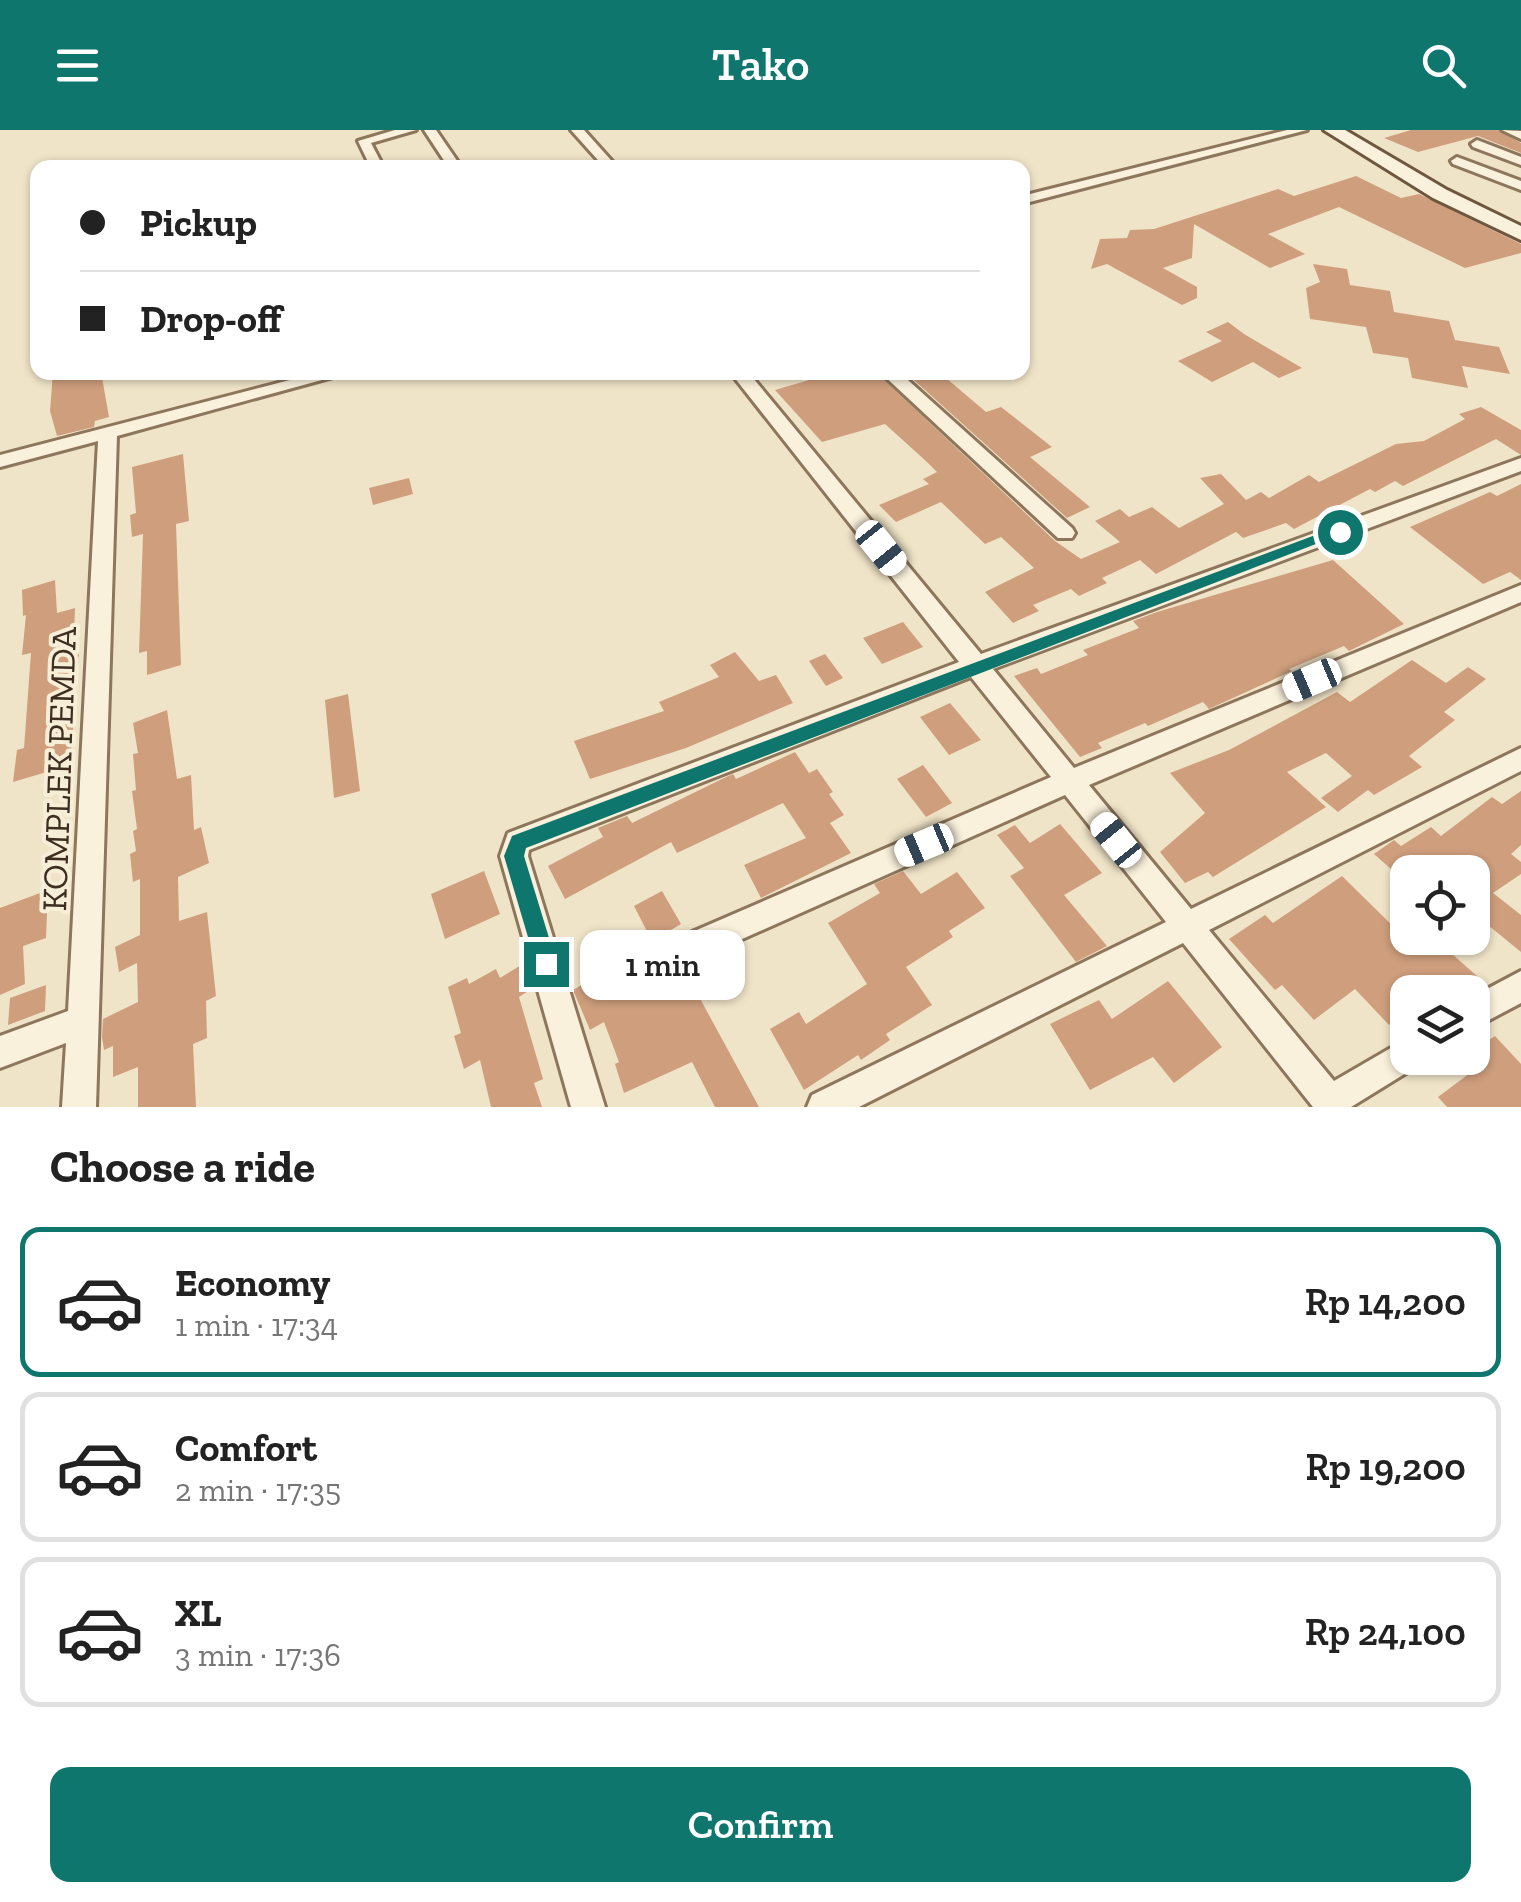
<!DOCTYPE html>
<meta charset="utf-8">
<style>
body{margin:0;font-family:"Zilla Slab",serif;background:#f2f2f2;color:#222;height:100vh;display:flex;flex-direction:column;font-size:38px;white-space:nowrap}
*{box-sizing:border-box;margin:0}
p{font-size:32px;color:#767676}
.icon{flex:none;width:55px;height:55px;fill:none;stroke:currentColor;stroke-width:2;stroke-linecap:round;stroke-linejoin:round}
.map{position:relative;height:977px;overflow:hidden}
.panel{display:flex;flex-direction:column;background:#fff;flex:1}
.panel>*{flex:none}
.banner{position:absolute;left:30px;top:30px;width:1000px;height:220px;border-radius:20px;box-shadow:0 2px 8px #0004;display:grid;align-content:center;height:220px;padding:0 50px;background:#fff}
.controls{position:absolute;left:1390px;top:725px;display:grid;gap:20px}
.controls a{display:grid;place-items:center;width:100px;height:100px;border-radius:20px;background:#fff;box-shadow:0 2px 8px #0004;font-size:50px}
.end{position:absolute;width:45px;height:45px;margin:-22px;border:12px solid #0f766e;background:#fff;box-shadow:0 0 0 5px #fff}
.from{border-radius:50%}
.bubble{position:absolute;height:70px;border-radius:20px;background:#fff;box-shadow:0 2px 8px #0004;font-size:32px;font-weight:600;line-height:70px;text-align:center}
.car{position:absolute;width:30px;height:60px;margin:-30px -15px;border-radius:12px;box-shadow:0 0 8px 2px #0007;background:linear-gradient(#fff 24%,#345 0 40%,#fff 0 76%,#345 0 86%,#fff 0)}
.banner b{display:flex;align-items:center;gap:35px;height:95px;font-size:38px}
.banner b+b{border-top:2px solid #e0e0e0}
.banner i{width:25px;height:25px;background:#222}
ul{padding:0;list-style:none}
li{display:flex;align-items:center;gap:30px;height:150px;margin:0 20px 15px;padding:0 30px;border:5px solid #e0e0e0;border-radius:20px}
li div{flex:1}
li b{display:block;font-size:38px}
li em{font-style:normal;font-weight:600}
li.active{border-color:#0f766e}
li>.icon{width:90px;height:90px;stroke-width:1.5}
h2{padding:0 50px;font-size:45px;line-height:120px}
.primary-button{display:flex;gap:20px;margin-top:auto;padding:20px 50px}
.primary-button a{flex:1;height:115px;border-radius:20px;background:#0f766e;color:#fff;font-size:40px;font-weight:600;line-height:115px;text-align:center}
header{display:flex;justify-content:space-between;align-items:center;height:130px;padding:0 50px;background:#0f766e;color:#fff;font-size:45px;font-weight:600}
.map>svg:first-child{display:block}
</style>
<header><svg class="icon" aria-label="menu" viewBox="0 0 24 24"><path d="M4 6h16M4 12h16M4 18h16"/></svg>Tako<svg class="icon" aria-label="search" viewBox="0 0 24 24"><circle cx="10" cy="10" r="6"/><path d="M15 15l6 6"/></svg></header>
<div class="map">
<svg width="1521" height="977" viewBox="0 0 1521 977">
<rect width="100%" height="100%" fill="#f0e4c8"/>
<g fill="#cf9f7d">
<path d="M 1411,0 L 1498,0 L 1521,13 L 1521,23 L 1478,6 L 1418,22 L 1384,8 Z"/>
<path d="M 1356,46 L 1401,68 L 1419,64 L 1521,114 L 1521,123 L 1465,138 L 1339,77 L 1268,104 L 1305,124 L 1270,138 L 1194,94 L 1192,128 L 1163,138 L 1197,157 L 1197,168 L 1182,175 L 1107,134 L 1091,139 L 1100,109 L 1127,108 L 1130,100 L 1154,99 L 1278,59 L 1294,66 Z"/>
<path d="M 1313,134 L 1347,139 L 1350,155 L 1390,161 L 1394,182 L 1449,191 L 1455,210 L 1499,217 L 1510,244 L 1462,236 L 1468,258 L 1412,248 L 1408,228 L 1373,223 L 1366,197 L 1310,189 L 1306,158 L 1320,152 Z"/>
<path d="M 1228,192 L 1244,204 L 1302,238 L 1279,248 L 1253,232 L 1212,252 L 1178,231 L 1222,211 L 1206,202 Z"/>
<path d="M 53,242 L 101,242 L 109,287 L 95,291 L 94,297 L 57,306 L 50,281 Z"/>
<path d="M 837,242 L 876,242 L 1055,411 L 1081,429 L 1120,412 L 1095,391 L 1120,379 L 1129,387 L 1152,377 L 1179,398 L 1224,374 L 1200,348 L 1221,344 L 1246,370 L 1261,362 L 1269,368 L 1309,345 L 1319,352 L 1396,314 L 1424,311 L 1465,289 L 1459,284 L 1481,277 L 1521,300 L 1521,325 L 1496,309 L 1403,356 L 1395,351 L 1375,362 L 1370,359 L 1294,399 L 1286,393 L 1243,408 L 1236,402 L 1156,444 L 1140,430 L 1102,448 L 1107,453 L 1079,466 L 1071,459 L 1033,475 L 1039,481 L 1013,493 L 985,462 L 1034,438 L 1001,407 L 985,414 L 941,372 L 896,392 L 879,375 L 929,354 L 923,349 L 937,342 L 927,332 L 885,294 L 822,312 L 775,260 Z"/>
<path d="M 905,242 L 939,242 L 986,282 L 1001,277 L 1052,317 L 1030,327 L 1090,377 L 1067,388 Z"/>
<path d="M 183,324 L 189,391 L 176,394 L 181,535 L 147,545 L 147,521 L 139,523 L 143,404 L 132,407 L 130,385 L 136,383 L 132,337 Z"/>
<path d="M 409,348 L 413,364 L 373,375 L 369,358 Z"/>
<path d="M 1521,354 L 1521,450 L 1510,442 L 1483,454 L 1410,397 L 1490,362 L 1497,366 Z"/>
<path d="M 1333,430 L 1404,494 L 1349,521 L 1344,516 L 1289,539 L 1292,541 L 1209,579 L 1203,572 L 1148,596 L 1145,593 L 1098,613 L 1102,618 L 1080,627 L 1014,546 L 1037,538 L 1041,544 L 1088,525 L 1083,520 L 1139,498 L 1133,491 L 1157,482 Z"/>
<path d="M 55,450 L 57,483 L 75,478 L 73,526 L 79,524 L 70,635 L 13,652 L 17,620 L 24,618 L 31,523 L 22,525 L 26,485 L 23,486 L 22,460 Z"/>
<path d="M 903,492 L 923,517 L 882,534 L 863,508 Z"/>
<path d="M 735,522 L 759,551 L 776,545 L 793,573 L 686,618 L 590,649 L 574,611 L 664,581 L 659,572 L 719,547 L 710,535 Z"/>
<path d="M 825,524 L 843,548 L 826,556 L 809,531 Z"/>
<path d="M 1412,530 L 1446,553 L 1468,537 L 1486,549 L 1444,582 L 1455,590 L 1409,626 L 1422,637 L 1374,665 L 1368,660 L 1338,682 L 1321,668 L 1352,646 L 1326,623 L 1287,642 L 1326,677 L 1213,747 L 1208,742 L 1185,753 L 1160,722 L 1205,683 L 1170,643 L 1229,620 L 1337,562 L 1350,572 Z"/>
<path d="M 348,564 L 360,661 L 334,668 L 325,570 Z"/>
<path d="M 950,573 L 981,610 L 949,625 L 920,587 Z"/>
<path d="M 167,580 L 177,649 L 191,645 L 194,700 L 201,697 L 209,733 L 178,747 L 179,791 L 207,782 L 216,866 L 206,871 L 207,908 L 193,914 L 196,977 L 138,977 L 138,937 L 113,947 L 113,916 L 104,920 L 102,907 L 103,889 L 138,872 L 137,833 L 119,842 L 115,817 L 140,805 L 140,749 L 133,752 L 130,724 L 136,721 L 133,701 L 137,699 L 132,661 L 136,660 L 133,624 L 138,623 L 133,593 Z"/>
<path d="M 795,622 L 809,643 L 817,639 L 833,662 L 829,664 L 844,685 L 830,693 L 851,723 L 761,768 L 744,735 L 806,708 L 783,673 L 677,723 L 671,712 L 565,769 L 548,736 L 603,707 L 598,698 L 627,686 L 632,693 L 726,647 L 733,644 L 736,649 Z"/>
<path d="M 923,635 L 952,673 L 926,687 L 897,649 Z"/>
<path d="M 1521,661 L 1521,715 L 1511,724 L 1521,732 L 1521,744 L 1493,763 L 1521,785 L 1521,822 L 1472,782 L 1472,742 L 1408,742 L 1408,754 L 1374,724 L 1394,710 L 1401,716 L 1431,697 L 1441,706 L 1492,667 L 1502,674 Z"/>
<path d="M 1060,694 L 1102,743 L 1064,765 L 1107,816 L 1076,832 L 1010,746 L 1024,738 L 997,705 L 1015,695 L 1030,713 Z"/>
<path d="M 484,741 L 500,784 L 445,809 L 431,764 Z"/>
<path d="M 903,741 L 921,764 L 957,742 L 985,778 L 949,801 L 953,807 L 906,837 L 932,875 L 886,904 L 890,910 L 861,930 L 858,925 L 804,960 L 770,899 L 799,882 L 806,894 L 867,854 L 828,793 L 880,763 L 874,754 Z"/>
<path d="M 1342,746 L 1405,808 L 1434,808 L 1478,847 L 1461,862 L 1449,852 L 1435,862 L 1408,862 L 1408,882 L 1389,895 L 1355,859 L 1314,890 L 1282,855 L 1275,860 L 1229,809 L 1265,785 L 1273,793 Z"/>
<path d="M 48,760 L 46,808 L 23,816 L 25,854 L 0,865 L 0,778 Z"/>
<path d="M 662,761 L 681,794 L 652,811 L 634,776 Z"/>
<path d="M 526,832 L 533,858 L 519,867 L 543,949 L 534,953 L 542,977 L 491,977 L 480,930 L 464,939 L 454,906 L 461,903 L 448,857 L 467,848 L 469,854 L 496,839 L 500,848 Z"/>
<path d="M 614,836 L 626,858 L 653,842 L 666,868 L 691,852 L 759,977 L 715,977 L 692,932 L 624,963 L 615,934 L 619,932 L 604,892 L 590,900 L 573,860 Z"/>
<path d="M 1168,851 L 1222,917 L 1174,953 L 1153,927 L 1090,960 L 1050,894 L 1099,870 L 1112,889 Z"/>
<path d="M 46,855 L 45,881 L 8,895 L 10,868 Z"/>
<path d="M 1495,906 L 1521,934 L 1521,977 L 1447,977 L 1438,967 L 1474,940 L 1463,928 L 1472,928 L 1472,921 Z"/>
</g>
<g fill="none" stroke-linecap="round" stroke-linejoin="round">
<g stroke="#8d765c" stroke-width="6">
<g id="street">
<path d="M 395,0 L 416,0 L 371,13 L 384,38 L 371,38 L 358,11 Z"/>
<path d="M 424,0 L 436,0 L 462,38 L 449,38 Z"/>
<path d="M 571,0 L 584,0 L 618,38 L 605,38 Z"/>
<path d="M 1287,0 L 1307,0 L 1022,74 L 1022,66 Z"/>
<path d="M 1502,0 L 1521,1 L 1521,9 Z"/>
<path d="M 1477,10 L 1521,27 L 1521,35 L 1473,17 L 1471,14 Z"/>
<path d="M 1457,27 L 1521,51 L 1521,60 L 1453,34 L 1451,31 Z"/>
<path d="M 321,242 L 351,242 L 117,306 L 96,977 L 62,977 L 66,913 L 0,938 L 0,906 L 68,881 L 98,311 L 0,337 L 0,325 Z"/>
<path d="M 730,242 L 748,242 L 981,524 L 1521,328 L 1521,341 L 993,539 L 1074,638 L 1521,455 L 1521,472 L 1089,655 L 1191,779 L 1521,618 L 1521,641 L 1209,800 L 1334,951 L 1408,908 L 1408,928 L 1422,928 L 1419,935 L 1351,977 L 1313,977 L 1183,813 L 859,977 L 807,977 L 812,965 L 1166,792 L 1065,665 L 684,835 L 673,840 L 662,835 L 658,825 L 662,815 L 1051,647 L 971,547 L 529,720 L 528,726 L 605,977 L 571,977 L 500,726 L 508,703 L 959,532 Z"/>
<path d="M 880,242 L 899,242 L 1072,398 L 1075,403 L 1072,408 L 1058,408 Z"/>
<path d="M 1521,841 L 1521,873 L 1472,899 L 1472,867 Z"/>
</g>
</g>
<g stroke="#6f573f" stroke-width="6">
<path id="secondary" d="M 1324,0 L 1345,0 L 1447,60 L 1521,96 L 1521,110 L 1433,68 Z"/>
</g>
<use href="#street" fill="#faf1dc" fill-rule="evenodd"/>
<use href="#secondary" fill="#faf1dc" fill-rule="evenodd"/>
</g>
<path fill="#0f766e" d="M 1334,398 L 1347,402 L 526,718 L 524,726 L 557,834 L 553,841 L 538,841 L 504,726 L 512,706 Z"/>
<g text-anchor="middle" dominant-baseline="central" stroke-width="8" stroke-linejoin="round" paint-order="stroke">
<g font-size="35" fill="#3d2e20" stroke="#f7eed8">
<text transform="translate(59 639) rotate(-88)">KOMPLEK PEMDA</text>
</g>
</g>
</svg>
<div class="controls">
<a><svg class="icon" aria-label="locate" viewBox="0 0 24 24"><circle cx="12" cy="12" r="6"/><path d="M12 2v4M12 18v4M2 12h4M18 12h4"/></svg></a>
<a><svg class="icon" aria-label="layers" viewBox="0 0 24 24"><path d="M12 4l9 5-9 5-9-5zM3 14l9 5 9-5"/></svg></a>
</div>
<i class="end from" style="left:1340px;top:402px"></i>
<i class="end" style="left:546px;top:834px"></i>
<div class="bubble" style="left:580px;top:800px;width:165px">1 min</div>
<i class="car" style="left:881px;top:418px;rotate:141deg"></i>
<i class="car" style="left:1312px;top:550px;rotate:247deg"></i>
<i class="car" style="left:1116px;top:710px;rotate:321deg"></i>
<i class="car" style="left:924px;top:715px;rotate:247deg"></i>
<div class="banner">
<b><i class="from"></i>Pickup</b>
<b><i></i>Drop-off</b>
</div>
</div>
<section class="panel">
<h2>Choose a ride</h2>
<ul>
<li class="active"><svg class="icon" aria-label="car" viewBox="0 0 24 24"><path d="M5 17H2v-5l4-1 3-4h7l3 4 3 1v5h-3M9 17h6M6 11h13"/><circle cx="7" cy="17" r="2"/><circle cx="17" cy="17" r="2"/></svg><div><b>Economy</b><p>1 min · 17:34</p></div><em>Rp 14,200</em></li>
<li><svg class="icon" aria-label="car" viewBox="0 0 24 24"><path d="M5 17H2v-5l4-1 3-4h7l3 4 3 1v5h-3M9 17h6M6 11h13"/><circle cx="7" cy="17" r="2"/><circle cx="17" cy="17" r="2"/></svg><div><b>Comfort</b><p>2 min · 17:35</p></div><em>Rp 19,200</em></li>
<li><svg class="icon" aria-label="car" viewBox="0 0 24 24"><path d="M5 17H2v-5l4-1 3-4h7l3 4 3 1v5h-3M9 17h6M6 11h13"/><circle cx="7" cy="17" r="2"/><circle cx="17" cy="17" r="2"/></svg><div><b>XL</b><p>3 min · 17:36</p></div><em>Rp 24,100</em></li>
</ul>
<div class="primary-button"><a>Confirm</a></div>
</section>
